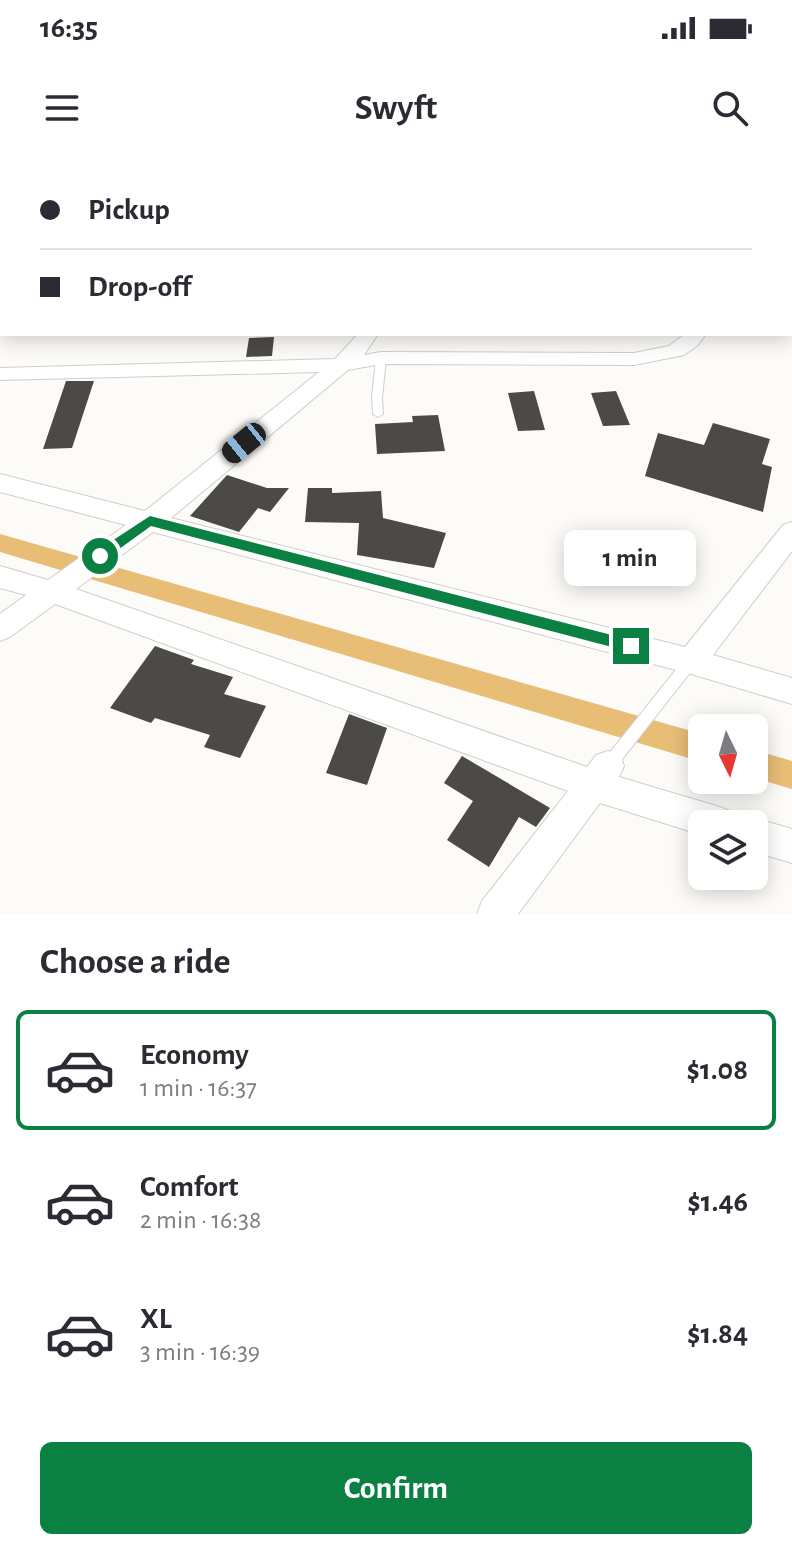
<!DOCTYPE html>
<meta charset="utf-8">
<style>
body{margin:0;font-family:"Alegreya Sans",sans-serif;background:#f7f7f7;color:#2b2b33;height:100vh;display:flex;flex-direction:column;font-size:30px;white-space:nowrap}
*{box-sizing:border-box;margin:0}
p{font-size:26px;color:#7c7c81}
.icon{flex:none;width:44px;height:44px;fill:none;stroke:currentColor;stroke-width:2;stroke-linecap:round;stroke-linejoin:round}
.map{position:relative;height:754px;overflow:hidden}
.sheet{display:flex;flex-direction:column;background:#fff;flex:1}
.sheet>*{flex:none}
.hud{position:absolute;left:0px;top:0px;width:792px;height:176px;box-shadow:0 4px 20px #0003;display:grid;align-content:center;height:176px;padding:0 40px;background:#fff}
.needle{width:52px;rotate:175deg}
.buttons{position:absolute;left:688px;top:554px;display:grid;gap:16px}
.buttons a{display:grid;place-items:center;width:80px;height:80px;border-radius:12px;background:#fff;box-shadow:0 4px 20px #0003;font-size:40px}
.end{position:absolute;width:36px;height:36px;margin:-18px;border:10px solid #0b8043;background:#fff;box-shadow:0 0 0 4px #fff}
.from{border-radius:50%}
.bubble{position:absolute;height:56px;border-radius:12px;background:#fff;box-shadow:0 4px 20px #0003;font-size:26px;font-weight:700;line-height:56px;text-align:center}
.car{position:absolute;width:24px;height:48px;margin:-24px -12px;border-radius:10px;box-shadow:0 0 6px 2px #0007;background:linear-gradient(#222 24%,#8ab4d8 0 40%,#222 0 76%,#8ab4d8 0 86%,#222 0)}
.hud b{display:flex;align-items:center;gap:28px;height:76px;font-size:30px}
.hud b+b{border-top:2px solid #e1e1e2}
.hud i{width:20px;height:20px;background:#2b2b33}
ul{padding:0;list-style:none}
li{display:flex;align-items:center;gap:24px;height:120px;margin:0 16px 12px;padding:0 24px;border:4px solid transparent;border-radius:12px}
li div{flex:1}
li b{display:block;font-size:30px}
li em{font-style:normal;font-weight:700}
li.active{border-color:#0b8043}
li>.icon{width:72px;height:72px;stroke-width:1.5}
h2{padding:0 40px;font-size:36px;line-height:96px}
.action{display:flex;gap:16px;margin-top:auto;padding:16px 40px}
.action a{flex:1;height:92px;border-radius:12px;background:#0b8043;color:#fff;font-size:32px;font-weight:700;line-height:92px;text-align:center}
.status{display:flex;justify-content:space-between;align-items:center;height:56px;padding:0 40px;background:#fff;direction:ltr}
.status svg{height:22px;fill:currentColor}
header{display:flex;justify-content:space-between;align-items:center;height:104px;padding:0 40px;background:#fff;font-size:36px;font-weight:700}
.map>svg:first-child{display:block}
</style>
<div class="status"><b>16:35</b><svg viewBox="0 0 49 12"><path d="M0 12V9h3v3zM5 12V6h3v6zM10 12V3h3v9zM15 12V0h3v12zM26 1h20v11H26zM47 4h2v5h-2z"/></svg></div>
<header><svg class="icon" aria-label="menu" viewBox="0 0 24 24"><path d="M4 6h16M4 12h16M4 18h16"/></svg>Swyft<svg class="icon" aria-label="search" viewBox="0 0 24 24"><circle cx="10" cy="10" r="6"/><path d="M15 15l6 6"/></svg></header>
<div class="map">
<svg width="792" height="754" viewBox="0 0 792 754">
<rect width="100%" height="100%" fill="#fdfbf7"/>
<path fill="#f6efe5" d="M 0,0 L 356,0 L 2,2 L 2,28 Z"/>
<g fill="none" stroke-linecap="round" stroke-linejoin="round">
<g fill="#e8be77" fill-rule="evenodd">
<path d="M 0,374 L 702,574 L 702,602 L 0,392 Z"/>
<path d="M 754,590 L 792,601 L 792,629 L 754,618 Z"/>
</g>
</g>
<g fill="#4c4a47">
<path d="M 274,177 L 272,196 L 246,197 L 249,178 Z"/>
<path d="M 66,221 L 94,221 L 72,288 L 43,289 Z"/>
<path d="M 534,231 L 545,270 L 518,271 L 508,233 Z"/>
<path d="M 616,231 L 630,265 L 603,266 L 591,233 Z"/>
<path d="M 438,255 L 445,291 L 377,294 L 375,264 L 413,262 L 412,256 Z"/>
<path d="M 713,263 L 770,279 L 762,304 L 772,307 L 763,352 L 645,316 L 658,273 L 704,285 Z"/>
<path d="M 227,315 L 267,328 L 289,328 L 270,352 L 258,348 L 239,372 L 190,356 Z"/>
<path d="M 308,328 L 332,328 L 332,333 L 381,331 L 383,358 L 446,373 L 434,408 L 357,395 L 359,363 L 305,362 Z"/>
<path d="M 155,486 L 194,500 L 191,504 L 233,517 L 224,534 L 266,546 L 240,598 L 204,587 L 210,575 L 155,558 L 151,563 L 110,548 Z"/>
<path d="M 349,554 L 387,568 L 367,625 L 326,613 Z"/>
<path d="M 462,596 L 550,648 L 536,667 L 519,657 L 489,707 L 447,680 L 473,641 L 444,623 Z"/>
</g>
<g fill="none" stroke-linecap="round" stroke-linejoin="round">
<g stroke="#d0ceca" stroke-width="2">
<g id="lane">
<path d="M 381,195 L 386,198 L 382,238 L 383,254 L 378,257 L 373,254 L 372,238 L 376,198 Z"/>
<path d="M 691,495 L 696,497 L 698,501 L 696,505 L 613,611 L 608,613 L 603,611 L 600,606 L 603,601 L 686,497 Z"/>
</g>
</g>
<g stroke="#d0ceca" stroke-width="2">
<g id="street">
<rect x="373" y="0" width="16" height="2"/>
<path d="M 695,0 L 711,0 L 713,2 L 697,2 Z"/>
<rect x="0" y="31" width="2" height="10"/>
<path d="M 790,34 L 792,35 L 792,45 L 790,44 Z"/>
<path d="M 0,69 L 2,69 L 0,83 Z"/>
<path d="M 358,174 L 378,174 L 364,195 L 381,192 L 634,193 L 669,186 L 685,174 L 706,174 L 698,185 L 684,195 L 634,205 L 381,204 L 348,210 L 171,358 L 685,487 L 783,365 L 792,362 L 792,391 L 713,495 L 792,518 L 792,544 L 691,514 L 153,372 L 76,429 L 587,607 L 596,595 L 608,591 L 620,595 L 624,606 L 619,617 L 720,647 L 732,652 L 737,664 L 702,664 L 702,675 L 600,643 L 518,754 L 477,754 L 482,741 L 568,631 L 55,444 L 10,477 L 0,481 L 0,454 L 26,435 L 0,428 L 0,406 L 48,420 L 126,365 L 0,332 L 0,314 L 145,351 L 319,212 L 0,220 L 0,208 L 335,199 Z"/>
<path d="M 754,658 L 792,669 L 792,703 L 754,692 L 754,664 L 741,664 Z"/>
</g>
</g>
<use href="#lane" fill="#fff" fill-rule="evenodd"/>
<use href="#street" fill="#fff" fill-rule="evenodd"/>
</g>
<path fill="#0b8043" d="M 150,356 L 631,480 L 638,486 L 631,492 L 151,366 L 104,400 L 95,400 L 95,392 Z"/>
</svg>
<div class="buttons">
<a><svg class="needle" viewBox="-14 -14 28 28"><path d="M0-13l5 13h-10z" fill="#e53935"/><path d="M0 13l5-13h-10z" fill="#7c7c81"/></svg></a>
<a><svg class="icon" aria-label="layers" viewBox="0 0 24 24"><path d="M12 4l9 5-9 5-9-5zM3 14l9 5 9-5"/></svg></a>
</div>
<i class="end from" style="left:100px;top:396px"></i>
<i class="end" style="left:631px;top:486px"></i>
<div class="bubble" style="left:564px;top:370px;width:132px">1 min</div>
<i class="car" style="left:244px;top:283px;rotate:231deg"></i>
<div class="hud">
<b><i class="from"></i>Pickup</b>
<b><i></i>Drop-off</b>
</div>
</div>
<section class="sheet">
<h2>Choose a ride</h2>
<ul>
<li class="active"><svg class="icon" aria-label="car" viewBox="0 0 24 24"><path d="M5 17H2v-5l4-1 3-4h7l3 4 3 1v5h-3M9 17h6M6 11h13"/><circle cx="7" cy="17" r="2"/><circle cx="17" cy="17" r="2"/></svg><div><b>Economy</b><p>1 min · 16:37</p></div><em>$1.08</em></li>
<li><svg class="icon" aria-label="car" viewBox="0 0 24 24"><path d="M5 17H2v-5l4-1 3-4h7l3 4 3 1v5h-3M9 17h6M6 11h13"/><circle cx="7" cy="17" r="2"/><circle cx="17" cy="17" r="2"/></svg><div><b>Comfort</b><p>2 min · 16:38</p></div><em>$1.46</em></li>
<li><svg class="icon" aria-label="car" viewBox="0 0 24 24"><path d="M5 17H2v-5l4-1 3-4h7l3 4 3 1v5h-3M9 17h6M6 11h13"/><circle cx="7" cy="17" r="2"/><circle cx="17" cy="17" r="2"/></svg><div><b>XL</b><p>3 min · 16:39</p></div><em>$1.84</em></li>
</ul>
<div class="action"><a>Confirm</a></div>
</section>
